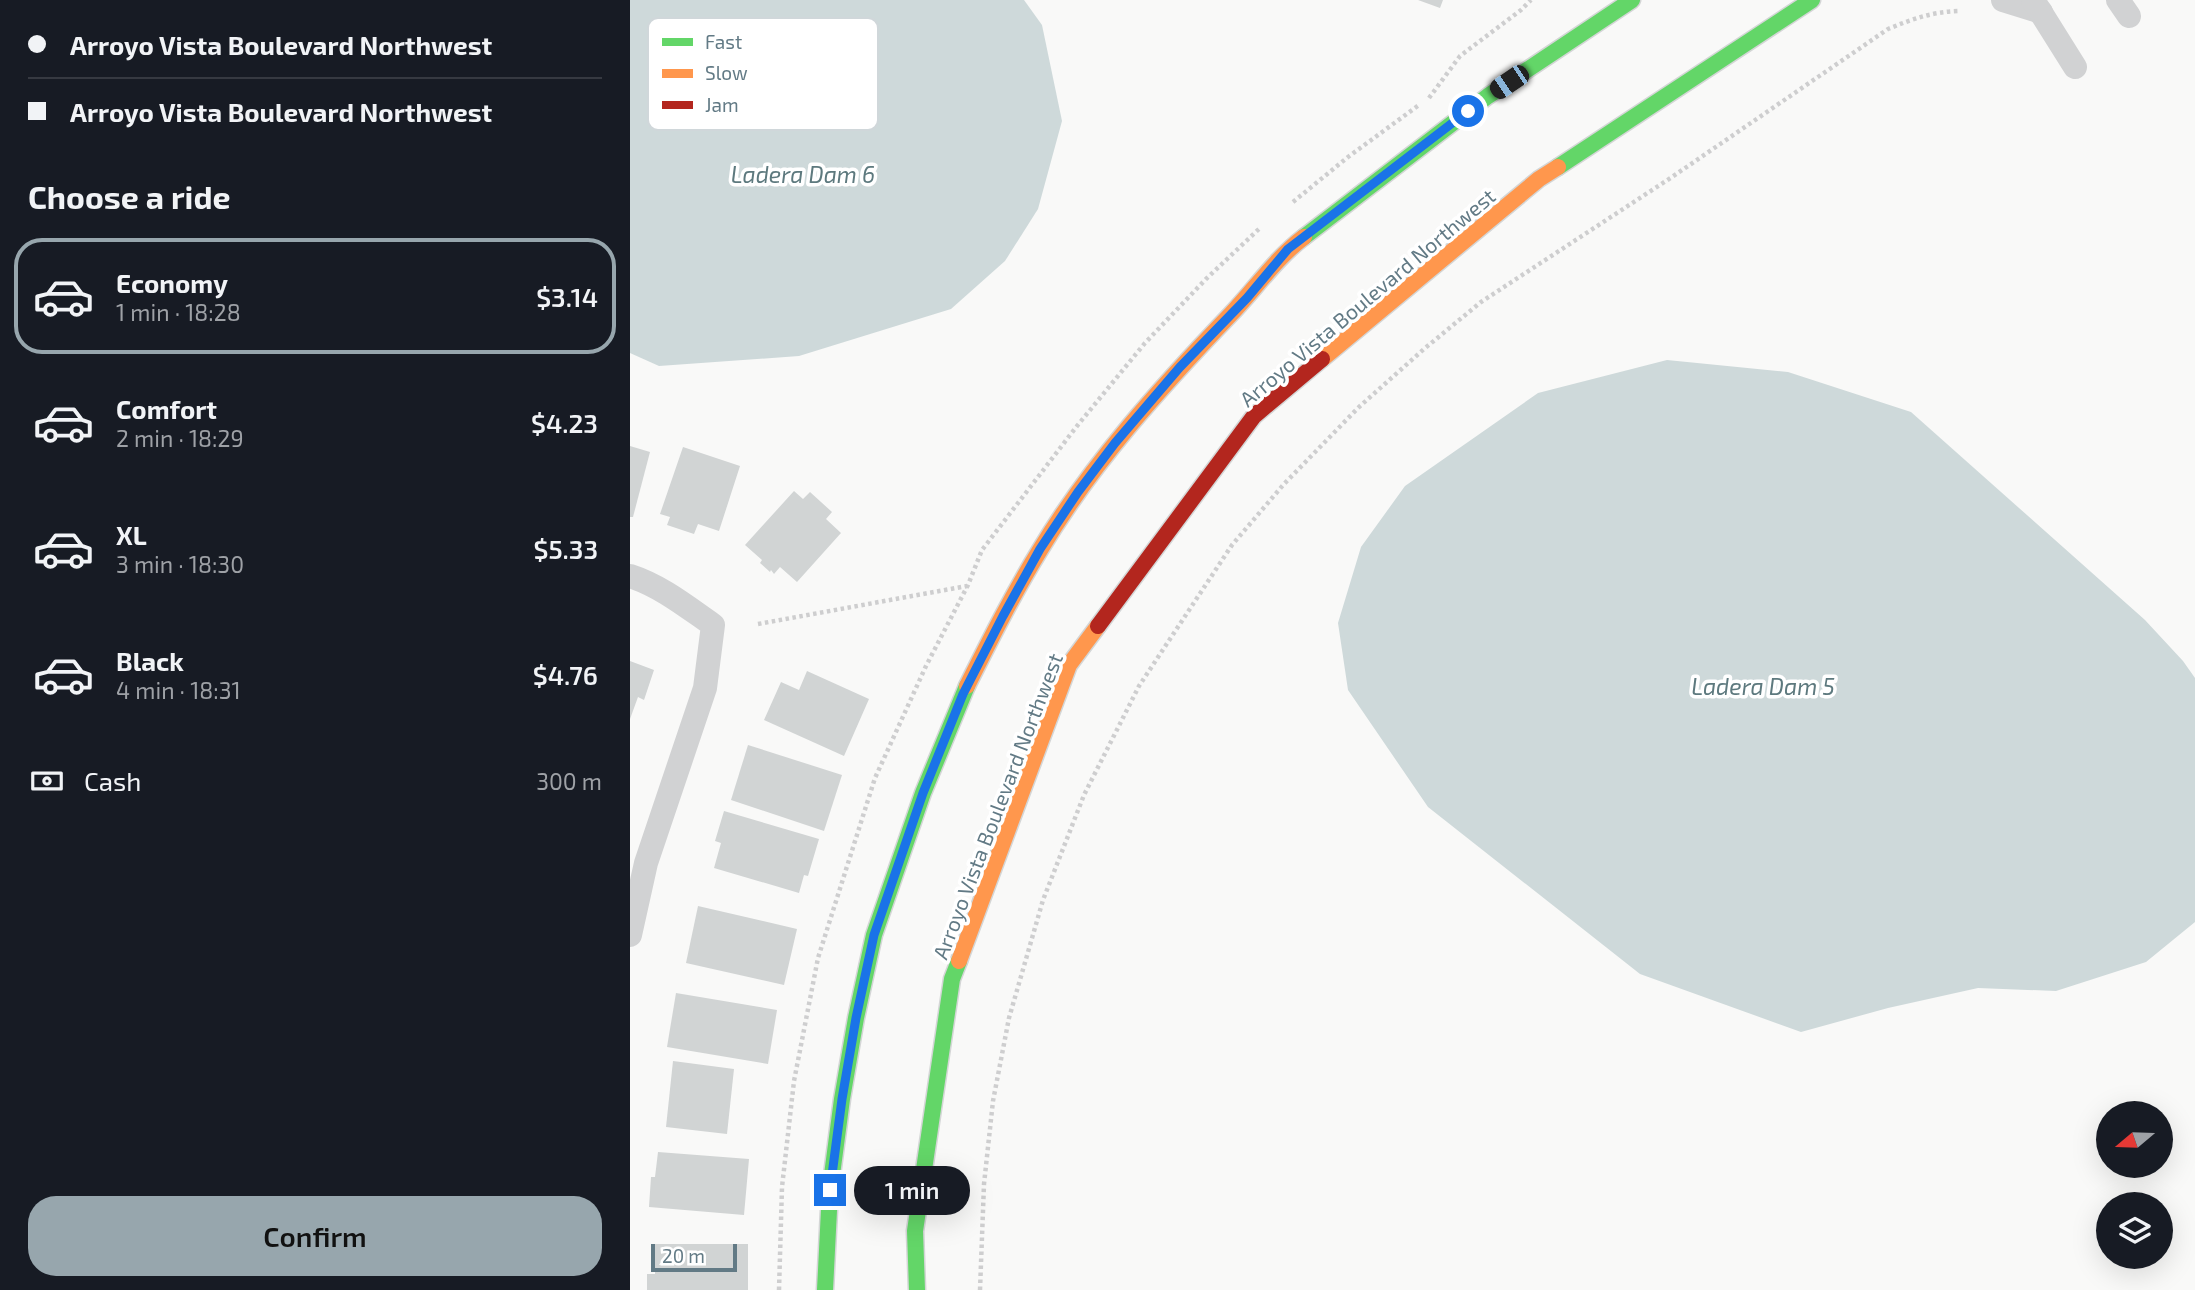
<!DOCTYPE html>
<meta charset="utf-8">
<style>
body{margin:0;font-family:"Exo 2",sans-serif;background:#20242c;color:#f1f3f6;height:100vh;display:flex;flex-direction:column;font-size:26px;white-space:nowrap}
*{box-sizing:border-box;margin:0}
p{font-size:23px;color:#9ea1a6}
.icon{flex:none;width:38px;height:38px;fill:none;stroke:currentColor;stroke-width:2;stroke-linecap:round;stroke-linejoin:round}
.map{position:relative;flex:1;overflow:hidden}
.drawer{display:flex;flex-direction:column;background:#171b24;width:630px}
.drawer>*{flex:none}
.top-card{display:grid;align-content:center;height:154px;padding:0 28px;background:#171b24}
.needle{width:46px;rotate:251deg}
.fabs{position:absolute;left:1466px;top:1101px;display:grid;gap:14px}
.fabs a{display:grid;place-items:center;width:77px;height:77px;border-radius:50%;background:#171b24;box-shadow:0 7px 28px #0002;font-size:35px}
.scale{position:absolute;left:21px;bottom:18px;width:86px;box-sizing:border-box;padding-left:7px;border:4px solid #627a85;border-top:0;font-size:19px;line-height:24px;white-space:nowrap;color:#627a85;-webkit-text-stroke:5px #fff;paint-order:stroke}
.end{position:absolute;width:32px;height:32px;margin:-16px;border:9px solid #1a73e8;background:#fff;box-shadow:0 0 0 4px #fff}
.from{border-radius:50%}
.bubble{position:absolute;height:49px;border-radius:24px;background:#171b24;box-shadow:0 7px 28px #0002;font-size:23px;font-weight:600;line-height:49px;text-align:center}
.car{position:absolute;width:21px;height:42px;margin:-21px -10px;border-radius:9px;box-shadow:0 0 5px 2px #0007;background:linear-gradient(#222 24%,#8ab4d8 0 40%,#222 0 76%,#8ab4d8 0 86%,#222 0)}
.top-card b{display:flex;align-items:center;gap:24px;height:66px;font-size:26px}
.top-card b+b{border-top:2px solid #363941}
.top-card i{width:18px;height:18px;background:#f1f3f6}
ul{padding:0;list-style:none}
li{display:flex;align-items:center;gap:21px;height:116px;margin:0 14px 10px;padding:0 14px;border:4px solid transparent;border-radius:28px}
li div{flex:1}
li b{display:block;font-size:26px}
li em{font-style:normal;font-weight:600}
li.on{border-color:#97a6ad}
li>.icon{width:63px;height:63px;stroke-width:1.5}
h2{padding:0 28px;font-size:32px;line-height:84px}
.pay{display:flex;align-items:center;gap:18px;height:77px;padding:0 28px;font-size:26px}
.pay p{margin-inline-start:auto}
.button{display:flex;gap:14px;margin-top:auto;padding:14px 28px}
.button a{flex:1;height:80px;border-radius:28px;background:#97a6ad;color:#111;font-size:28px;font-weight:600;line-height:80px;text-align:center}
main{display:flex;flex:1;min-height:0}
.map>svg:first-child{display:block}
</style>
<main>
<section class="drawer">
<div class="top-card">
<b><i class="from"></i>Arroyo Vista Boulevard Northwest</b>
<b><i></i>Arroyo Vista Boulevard Northwest</b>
</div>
<h2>Choose a ride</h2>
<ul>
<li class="on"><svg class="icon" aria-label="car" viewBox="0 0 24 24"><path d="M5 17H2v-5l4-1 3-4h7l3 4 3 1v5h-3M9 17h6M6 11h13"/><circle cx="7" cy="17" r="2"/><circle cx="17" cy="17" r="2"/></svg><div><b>Economy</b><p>1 min · 18:28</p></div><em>$3.14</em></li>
<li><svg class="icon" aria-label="car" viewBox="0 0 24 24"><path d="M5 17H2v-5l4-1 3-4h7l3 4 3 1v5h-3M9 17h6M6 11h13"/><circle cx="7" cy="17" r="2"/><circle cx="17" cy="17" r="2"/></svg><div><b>Comfort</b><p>2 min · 18:29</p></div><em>$4.23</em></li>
<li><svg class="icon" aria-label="car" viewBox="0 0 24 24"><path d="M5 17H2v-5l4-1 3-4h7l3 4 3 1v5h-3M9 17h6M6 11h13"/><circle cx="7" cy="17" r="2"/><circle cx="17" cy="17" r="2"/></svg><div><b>XL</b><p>3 min · 18:30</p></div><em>$5.33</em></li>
<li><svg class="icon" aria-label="car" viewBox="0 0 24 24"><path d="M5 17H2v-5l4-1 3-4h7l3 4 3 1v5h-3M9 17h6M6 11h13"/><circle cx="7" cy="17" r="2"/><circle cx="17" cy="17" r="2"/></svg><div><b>Black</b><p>4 min · 18:31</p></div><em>$4.76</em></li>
</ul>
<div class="pay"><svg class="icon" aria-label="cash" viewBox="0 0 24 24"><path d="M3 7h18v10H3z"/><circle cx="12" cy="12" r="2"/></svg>Cash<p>300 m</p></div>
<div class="button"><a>Confirm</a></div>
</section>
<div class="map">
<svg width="1565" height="1290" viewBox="0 0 1565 1290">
<rect width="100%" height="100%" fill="#f9f9f8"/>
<g fill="#ced9da">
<path d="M 0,0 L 394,0 L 412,25 L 432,121 L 408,209 L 375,261 L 321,309 L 169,356 L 29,366 L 0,353 Z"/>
<path d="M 1037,360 L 1158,372 L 1281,412 L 1515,620 L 1553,661 L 1565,678 L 1565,922 L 1516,962 L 1426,991 L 1348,988 L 1258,1008 L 1171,1032 L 1010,974 L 798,807 L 718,690 L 708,623 L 731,547 L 775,486 L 908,393 Z"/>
</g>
<g fill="#d1d4d4">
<path d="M 788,0 L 813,0 L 810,8 Z"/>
<path d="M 0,446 L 20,452 L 3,517 L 0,517 Z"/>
<path d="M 53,447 L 110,466 L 89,531 L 68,524 L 64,534 L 37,525 L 40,517 L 30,514 Z"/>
<path d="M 164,491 L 173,499 L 180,492 L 202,512 L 196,519 L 211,533 L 167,582 L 150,567 L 144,574 L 141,570 L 140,572 L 130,563 L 132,560 L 115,545 Z"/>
<path d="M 0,661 L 24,670 L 14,700 L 8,697 L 0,719 Z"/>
<path d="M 177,671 L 239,699 L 214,756 L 134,720 L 151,682 L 169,690 Z"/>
<path d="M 118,745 L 212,775 L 194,831 L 101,800 Z"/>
<path d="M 94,811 L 189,839 L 178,876 L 174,875 L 169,893 L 84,868 L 91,843 L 85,841 Z"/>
<path d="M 68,906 L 167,929 L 154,985 L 56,963 Z"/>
<path d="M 46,993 L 147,1010 L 138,1064 L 37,1047 Z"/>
<path d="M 43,1061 L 104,1069 L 97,1134 L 36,1127 Z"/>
<path d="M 28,1152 L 119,1159 L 114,1215 L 19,1207 L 21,1177 L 25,1177 Z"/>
<path d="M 25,1244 L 118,1244 L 118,1290 L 17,1290 L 17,1274 L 25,1274 Z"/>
</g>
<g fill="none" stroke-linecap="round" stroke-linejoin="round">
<g stroke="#d4d6d6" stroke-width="19">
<g id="fast">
<path d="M 928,167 L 1182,0"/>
<path d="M 674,237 L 858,96 L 1002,0"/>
<path d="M 195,1290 L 200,1190 L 212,1099 L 226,1018 L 244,935 L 293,793 L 337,686"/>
<path d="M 287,1290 L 285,1231 L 322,979 L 329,961"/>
</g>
</g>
<g stroke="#d4d6d6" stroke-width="19">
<g id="slow">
<path d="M 692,359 L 909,179 L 928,167"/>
<path d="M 337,686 C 360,640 383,594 410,550 C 462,463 531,387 601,314 C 625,289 646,258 674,237"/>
<path d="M 329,961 L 439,665 L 468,626"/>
</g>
</g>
<g stroke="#d4d6d6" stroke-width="19">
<path id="jam" d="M 468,626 L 624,416 L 692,359"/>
</g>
<g stroke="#cececf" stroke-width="4.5" stroke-dasharray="3.5 3.5" stroke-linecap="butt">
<path d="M 799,98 L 830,56 L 891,10 L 901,0"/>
<path d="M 663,202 L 718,157 L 789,105"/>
<path d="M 128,624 L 337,586"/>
<path d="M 149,1290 L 152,1187 L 164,1081 L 188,958 L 245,778 L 296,666 L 338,585 L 352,550 L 447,426 L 515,343 L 576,279 L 631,227"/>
<path d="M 350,1290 L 354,1184 L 363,1101 L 379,1018 L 413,900 L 454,795 L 509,686 L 602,545 L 654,484 L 729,407 L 794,349 L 851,302 L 1042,177 L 1258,29 C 1282,19 1302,12 1328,11"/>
</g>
<g stroke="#d1d2d3" stroke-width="24">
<path d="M 1373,0 L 1411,12"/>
<path d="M 1403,0 L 1445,67"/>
<path d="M 1488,0 L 1499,16"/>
<path d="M 0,576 C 31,586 57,607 83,625 L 75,688 L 16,863 L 0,935"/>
</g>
<use href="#fast" stroke="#63d668" stroke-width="16"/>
<use href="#slow" stroke="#ff974d" stroke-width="16"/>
<use href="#jam" stroke="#b3261e" stroke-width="16"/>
</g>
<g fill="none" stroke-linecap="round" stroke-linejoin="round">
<path stroke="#1a73e8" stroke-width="9" d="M 200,1190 L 212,1099 L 226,1018 L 244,935 L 293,793 L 333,694 L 373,616 L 410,549 L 448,492 L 485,443 L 550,367 L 617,298 L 658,249 L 838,111"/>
</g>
<g text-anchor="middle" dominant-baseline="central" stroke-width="7" stroke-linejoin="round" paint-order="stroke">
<g font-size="21" fill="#627a85" stroke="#fff">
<text transform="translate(737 297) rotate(-40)">Arroyo Vista Boulevard Northwest</text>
<text transform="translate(367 806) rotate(-69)">Arroyo Vista Boulevard Northwest</text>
</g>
<g font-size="23" font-style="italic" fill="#5d797e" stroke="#fff">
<text x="173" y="174">Ladera Dam 6</text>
<text x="1133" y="686">Ladera Dam 5</text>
</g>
</g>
<rect x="18" y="18" width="230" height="112" rx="10" fill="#fff" stroke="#d0d7da" stroke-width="2"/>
<rect x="32" y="38" width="31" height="8" fill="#63d668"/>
<rect x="32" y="69" width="31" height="9" fill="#ff974d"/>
<rect x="32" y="101" width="31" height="8" fill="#b3261e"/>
<g font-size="19" fill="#627a85">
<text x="75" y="49">Fast</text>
<text x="75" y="80">Slow</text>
<text x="75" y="112">Jam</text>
</g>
</svg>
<div class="fabs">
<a><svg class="needle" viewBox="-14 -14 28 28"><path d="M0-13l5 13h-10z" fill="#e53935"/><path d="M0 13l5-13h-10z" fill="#9ea1a6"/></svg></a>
<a><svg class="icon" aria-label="layers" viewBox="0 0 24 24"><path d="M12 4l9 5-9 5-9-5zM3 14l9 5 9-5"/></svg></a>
</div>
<div class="scale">20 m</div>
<i class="end from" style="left:838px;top:111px"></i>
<i class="end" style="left:200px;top:1190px"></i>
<div class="bubble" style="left:224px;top:1166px;width:116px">1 min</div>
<i class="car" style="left:879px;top:82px;rotate:236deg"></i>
</div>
</main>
